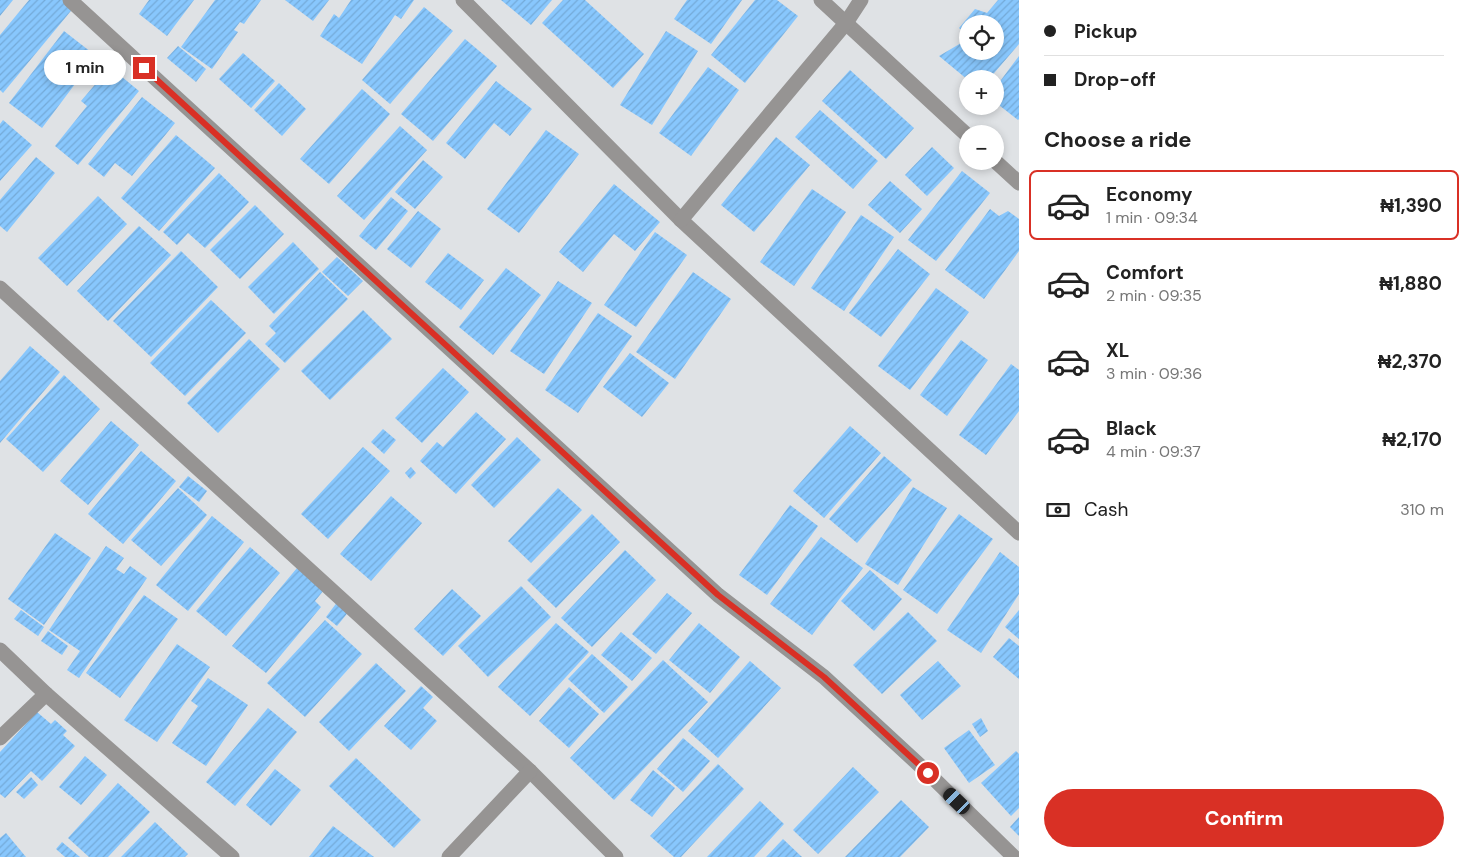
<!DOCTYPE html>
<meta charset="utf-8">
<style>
body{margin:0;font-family:"DM Sans",sans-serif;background:#f2f2f2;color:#222;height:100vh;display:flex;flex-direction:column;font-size:19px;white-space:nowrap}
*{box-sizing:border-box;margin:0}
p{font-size:16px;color:#767676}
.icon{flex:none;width:28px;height:28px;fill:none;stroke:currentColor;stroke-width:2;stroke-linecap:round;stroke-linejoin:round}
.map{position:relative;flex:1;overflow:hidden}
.sheet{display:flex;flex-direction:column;background:#fff;width:450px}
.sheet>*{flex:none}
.banner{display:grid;align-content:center;height:110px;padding:0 25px;background:#fff}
.fabs{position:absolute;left:959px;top:15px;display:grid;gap:10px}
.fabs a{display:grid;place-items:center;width:45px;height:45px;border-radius:50%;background:#fff;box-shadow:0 2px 8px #0003;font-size:25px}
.end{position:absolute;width:22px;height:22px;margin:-11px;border:6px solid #d93025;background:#fff;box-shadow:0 0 0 2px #fff}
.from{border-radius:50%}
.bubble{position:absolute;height:35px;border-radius:18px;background:#fff;box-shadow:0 2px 8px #0003;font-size:16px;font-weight:700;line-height:35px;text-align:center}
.car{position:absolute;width:15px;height:30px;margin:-15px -8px;border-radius:6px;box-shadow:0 0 4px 1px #0007;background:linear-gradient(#222 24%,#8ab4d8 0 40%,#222 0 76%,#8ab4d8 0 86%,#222 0)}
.banner b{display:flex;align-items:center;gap:18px;height:48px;font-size:19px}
.banner b+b{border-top:1px solid #e0e0e0}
.banner i{width:12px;height:12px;background:#222}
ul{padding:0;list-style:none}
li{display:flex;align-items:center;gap:15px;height:70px;margin:0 10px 8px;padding:0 15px;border:2px solid transparent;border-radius:8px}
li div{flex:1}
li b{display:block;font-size:19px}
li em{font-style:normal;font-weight:700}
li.selected{border-color:#d93025}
li>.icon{width:45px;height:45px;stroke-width:1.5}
h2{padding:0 25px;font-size:22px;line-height:60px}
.pay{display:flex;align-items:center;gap:12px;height:55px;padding:0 25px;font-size:19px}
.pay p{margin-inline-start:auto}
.button{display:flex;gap:10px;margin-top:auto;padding:10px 25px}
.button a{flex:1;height:58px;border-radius:30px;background:#d93025;color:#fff;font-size:20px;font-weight:700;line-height:58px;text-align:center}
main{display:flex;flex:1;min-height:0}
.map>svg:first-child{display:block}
</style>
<main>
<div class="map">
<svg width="1019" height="857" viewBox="0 0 1019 857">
<defs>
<pattern id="building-hatch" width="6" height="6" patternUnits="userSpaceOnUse" patternTransform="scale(1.25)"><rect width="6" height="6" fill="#88c7fd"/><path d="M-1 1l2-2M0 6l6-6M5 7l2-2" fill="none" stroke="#74aad8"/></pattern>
</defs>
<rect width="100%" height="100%" fill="#dfe2e5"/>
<g fill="url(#building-hatch)">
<path d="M 0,0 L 13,0 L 0,16 Z"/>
<path d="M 29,0 L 67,0 L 75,6 L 3,93 L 0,90 L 0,35 Z"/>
<path d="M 149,0 L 194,0 L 167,36 L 139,14 Z"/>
<path d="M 215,0 L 261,0 L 244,24 L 240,22 L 234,30 L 238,32 L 212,69 L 181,47 Z"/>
<path d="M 285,0 L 329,0 L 313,21 Z"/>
<path d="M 351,0 L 414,0 L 401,19 L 395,15 L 362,64 L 320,36 L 334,14 L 339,18 Z"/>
<path d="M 501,0 L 552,0 L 531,25 Z"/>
<path d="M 563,0 L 585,0 L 644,54 L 613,88 L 542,23 Z"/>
<path d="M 687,0 L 742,0 L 711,44 L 674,19 Z"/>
<path d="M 755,0 L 777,0 L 798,16 L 745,83 L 711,55 Z"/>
<path d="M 998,0 L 1019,0 L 1019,44 L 989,79 L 968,80 L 939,56 L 968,39 L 968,51 L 995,51 L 995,24 L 968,24 L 968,36 L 959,28 L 975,9 L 987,13 Z"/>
<path d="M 424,7 L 453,31 L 390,104 L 362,80 Z"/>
<path d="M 64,31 L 96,56 L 42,128 L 9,103 Z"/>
<path d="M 666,31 L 698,51 L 652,125 L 620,105 Z"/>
<path d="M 465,39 L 497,66 L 433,141 L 401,114 Z"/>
<path d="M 178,46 L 206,69 L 196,82 L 167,58 Z"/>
<path d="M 243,53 L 275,81 L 251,108 L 219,79 Z"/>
<path d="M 1019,56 L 1019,119 L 1018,120 L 995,102 L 995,88 Z"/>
<path d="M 110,67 L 139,91 L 78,165 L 55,146 L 87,106 L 81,101 Z"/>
<path d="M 708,67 L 739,90 L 691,156 L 659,133 Z"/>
<path d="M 850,70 L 914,128 L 886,159 L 822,101 Z"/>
<path d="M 496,81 L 532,109 L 510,136 L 494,123 L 465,159 L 446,143 Z"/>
<path d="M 279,83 L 306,109 L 282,136 L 254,110 Z"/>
<path d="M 362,89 L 390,114 L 329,184 L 300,159 Z"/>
<path d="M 142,97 L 175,123 L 132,176 L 115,163 L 104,177 L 88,164 Z"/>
<path d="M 820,110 L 878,161 L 853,189 L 795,137 Z"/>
<path d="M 3,120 L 32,145 L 0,181 L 0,124 Z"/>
<path d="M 400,126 L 427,150 L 364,220 L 337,196 Z"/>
<path d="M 546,130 L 579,154 L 519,233 L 487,209 Z"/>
<path d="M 176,135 L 215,168 L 159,231 L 121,198 Z"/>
<path d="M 776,137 L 810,165 L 754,232 L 721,205 Z"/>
<path d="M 932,147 L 954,168 L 927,196 L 905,175 Z"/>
<path d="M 36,157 L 55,173 L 7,232 L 0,226 L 0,200 Z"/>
<path d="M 423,160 L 443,177 L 415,209 L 395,192 Z"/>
<path d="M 962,171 L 990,193 L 936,261 L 908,240 Z"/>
<path d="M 219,173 L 249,202 L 205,248 L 188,233 L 177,245 L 163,232 Z"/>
<path d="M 890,181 L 922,209 L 900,233 L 868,205 Z"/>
<path d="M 614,184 L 660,222 L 635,251 L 614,234 L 583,272 L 559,252 Z"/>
<path d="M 812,189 L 846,212 L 794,286 L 760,262 Z"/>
<path d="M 98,196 L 127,224 L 67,286 L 38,258 Z"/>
<path d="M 391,197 L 408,211 L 376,250 L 359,236 Z"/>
<path d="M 255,205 L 284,234 L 240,279 L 210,250 Z"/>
<path d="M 990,209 L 999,216 L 1008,211 L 1019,219 L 1019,251 L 984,299 L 945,270 Z"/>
<path d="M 418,211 L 441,229 L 411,268 L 387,249 Z"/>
<path d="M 861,215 L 894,237 L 844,311 L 811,288 Z"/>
<path d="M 139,226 L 171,255 L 108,321 L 77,291 Z"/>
<path d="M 655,232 L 687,255 L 636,327 L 604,305 Z"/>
<path d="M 293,242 L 319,269 L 274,314 L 248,287 Z"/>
<path d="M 898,249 L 930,274 L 881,337 L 849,313 Z"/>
<path d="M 181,251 L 218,287 L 151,357 L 113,321 Z"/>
<path d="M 448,253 L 484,280 L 461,310 L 425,282 Z"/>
<path d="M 337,257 L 363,281 L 348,296 L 322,272 Z"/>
<path d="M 506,268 L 541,295 L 493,355 L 459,327 Z"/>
<path d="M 320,272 L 348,299 L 285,363 L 265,344 L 276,333 L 269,326 Z"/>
<path d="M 693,272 L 731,299 L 675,379 L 636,352 Z"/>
<path d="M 558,281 L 592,303 L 544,374 L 510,351 Z"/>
<path d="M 936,288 L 969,312 L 910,390 L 878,366 Z"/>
<path d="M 211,300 L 246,333 L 185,396 L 150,363 Z"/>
<path d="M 363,310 L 392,339 L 330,400 L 301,371 Z"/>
<path d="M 598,313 L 632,336 L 578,413 L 545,390 Z"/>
<path d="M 249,339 L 280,369 L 218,433 L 187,403 Z"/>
<path d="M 961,340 L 988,360 L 947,416 L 920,395 Z"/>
<path d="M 30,346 L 60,372 L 0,443 L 0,381 Z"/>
<path d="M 630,353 L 669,383 L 642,417 L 603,387 Z"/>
<path d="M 1011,364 L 1019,370 L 1019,411 L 986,455 L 959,435 Z"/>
<path d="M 443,368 L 469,392 L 422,443 L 395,418 Z"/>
<path d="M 64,375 L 100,409 L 43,472 L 6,439 Z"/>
<path d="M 476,412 L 506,439 L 456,494 L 420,461 L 437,442 L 443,447 Z"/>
<path d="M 111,421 L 139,445 L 88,505 L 60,481 Z"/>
<path d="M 850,426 L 881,453 L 824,518 L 793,491 Z"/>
<path d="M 383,429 L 396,440 L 384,454 L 371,442 Z"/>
<path d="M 517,437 L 541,460 L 494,508 L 471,485 Z"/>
<path d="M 363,447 L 390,471 L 328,539 L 301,514 Z"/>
<path d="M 141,451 L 176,481 L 123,544 L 88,514 Z"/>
<path d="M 884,456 L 912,480 L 857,543 L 829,519 Z"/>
<path d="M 411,467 L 416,473 L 410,479 L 405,473 Z"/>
<path d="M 188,476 L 207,491 L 199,502 L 179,487 Z"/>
<path d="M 913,487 L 947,508 L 898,585 L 865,564 Z"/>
<path d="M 178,488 L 207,515 L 161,566 L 131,540 Z"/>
<path d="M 558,488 L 582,510 L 531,563 L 508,541 Z"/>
<path d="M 391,496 L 422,523 L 371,581 L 340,554 Z"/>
<path d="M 790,505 L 818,526 L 767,595 L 739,575 Z"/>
<path d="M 592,514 L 620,542 L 556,608 L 527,580 Z"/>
<path d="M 959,514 L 993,539 L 937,614 L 903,590 Z"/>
<path d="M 212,516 L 244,542 L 188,611 L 156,585 Z"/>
<path d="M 55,533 L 91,558 L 44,625 L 8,599 Z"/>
<path d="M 821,537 L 863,568 L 812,635 L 770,604 Z"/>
<path d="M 106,546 L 124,558 L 116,569 L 124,574 L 130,566 L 147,578 L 79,678 L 67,670 L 80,651 L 49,630 Z"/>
<path d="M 250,547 L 280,573 L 226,636 L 196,611 Z"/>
<path d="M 625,550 L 656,580 L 592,647 L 561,618 Z"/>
<path d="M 1000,552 L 1019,567 L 1019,594 L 981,653 L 947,630 Z"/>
<path d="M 297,568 L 324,590 L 315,601 L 321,607 L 266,673 L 232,646 Z"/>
<path d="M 870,570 L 902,599 L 874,631 L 841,601 Z"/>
<path d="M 521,586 L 551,617 L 488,677 L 458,646 Z"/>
<path d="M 452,589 L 481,616 L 443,656 L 414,629 Z"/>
<path d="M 667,593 L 692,613 L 656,654 L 632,634 Z"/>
<path d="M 144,595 L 178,619 L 120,698 L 86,673 Z"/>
<path d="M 338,601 L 350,610 L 337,626 L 326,617 Z"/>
<path d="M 21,610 L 44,627 L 38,636 L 14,619 Z"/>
<path d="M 1019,610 L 1019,639 L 1005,627 Z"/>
<path d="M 908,612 L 937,641 L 882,694 L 853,665 Z"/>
<path d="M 325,620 L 362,654 L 305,717 L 267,683 Z"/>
<path d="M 556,623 L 589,652 L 530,716 L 498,687 Z"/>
<path d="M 699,623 L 740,657 L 710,693 L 669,660 Z"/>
<path d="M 48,631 L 68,646 L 62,655 L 41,641 Z"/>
<path d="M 621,632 L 652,658 L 632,681 L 601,655 Z"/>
<path d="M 1009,638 L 1019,646 L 1019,679 L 993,657 Z"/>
<path d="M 177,644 L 210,667 L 157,742 L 124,720 Z"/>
<path d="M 592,654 L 628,687 L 604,713 L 568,679 Z"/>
<path d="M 663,660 L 708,702 L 614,800 L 570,758 Z"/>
<path d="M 750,661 L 781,688 L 718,758 L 688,731 Z"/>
<path d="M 938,661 L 961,686 L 922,720 L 900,695 Z"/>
<path d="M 376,663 L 406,691 L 349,751 L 319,722 Z"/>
<path d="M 208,678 L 248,705 L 206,766 L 172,743 L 198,706 L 191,701 Z"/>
<path d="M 421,686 L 433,697 L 423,708 L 437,721 L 411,750 L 384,726 Z"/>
<path d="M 569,687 L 599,714 L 569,748 L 539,721 Z"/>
<path d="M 268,708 L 297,732 L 235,806 L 206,782 Z"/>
<path d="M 37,712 L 51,724 L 55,720 L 67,731 L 63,735 L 75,746 L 42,781 L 31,771 L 5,798 L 0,794 L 0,752 Z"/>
<path d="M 981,718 L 988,731 L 980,737 L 972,724 Z"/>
<path d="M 969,730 L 995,765 L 969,783 L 944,748 Z"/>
<path d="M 683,738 L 710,761 L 683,792 L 657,769 Z"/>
<path d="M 1016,751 L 1019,754 L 1019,808 L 1011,816 L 981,783 Z"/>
<path d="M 85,756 L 107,775 L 81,805 L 59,787 Z"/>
<path d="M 356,758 L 421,820 L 394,848 L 329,786 Z"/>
<path d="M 718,764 L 744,789 L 681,857 L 674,857 L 650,836 Z"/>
<path d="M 853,767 L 879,792 L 818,854 L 793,830 Z"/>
<path d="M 275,769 L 301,790 L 271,826 L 246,805 Z"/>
<path d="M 653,770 L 675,788 L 652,817 L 630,800 Z"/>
<path d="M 31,777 L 38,785 L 24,799 L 16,792 Z"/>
<path d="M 118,783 L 150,812 L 108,857 L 89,857 L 68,838 Z"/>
<path d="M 901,800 L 929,827 L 900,857 L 845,857 Z"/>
<path d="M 760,801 L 784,824 L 754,857 L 707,857 Z"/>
<path d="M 1019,817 L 1019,836 L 1010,827 Z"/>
<path d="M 155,822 L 188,854 L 185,857 L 121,857 Z"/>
<path d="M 333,826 L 374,857 L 309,857 Z"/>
<path d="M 6,833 L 26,857 L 0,857 L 0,838 Z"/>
<path d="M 783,839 L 802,857 L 766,857 Z"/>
<path d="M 62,842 L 80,857 L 65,857 L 56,849 Z"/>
</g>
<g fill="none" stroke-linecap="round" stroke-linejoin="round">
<g stroke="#969493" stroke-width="15">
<path d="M 70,0 L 718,595 L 824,677 L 928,773 L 1014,857"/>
<path d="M 463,0 L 681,220 L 1019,533"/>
<path d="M 821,0 L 968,136"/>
<path d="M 995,161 L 1019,183"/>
<path d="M 681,220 L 846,23 L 861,0"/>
<path d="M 0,288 L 530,771 L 616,857"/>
<path d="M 0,650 L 46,694 L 232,857"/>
<path d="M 0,738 L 46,694"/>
<path d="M 449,857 L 530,771"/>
</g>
</g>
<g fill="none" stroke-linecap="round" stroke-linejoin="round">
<path stroke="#d93025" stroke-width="6" d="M 144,68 L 718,595 L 824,677 L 928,773"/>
</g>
</svg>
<div class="fabs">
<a><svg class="icon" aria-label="locate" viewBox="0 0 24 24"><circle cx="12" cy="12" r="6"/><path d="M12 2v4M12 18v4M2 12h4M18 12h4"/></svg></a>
<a>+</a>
<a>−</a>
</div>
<i class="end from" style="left:928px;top:773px"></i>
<i class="end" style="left:144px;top:68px"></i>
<div class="bubble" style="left:44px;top:50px;width:82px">1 min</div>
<i class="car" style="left:957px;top:801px;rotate:314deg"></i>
</div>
<section class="sheet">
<div class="banner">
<b><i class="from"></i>Pickup</b>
<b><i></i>Drop-off</b>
</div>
<h2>Choose a ride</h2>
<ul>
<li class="selected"><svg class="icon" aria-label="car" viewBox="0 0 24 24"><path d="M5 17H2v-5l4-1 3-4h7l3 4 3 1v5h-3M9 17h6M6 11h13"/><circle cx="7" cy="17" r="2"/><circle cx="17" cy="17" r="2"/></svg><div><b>Economy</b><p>1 min · 09:34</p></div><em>₦1,390</em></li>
<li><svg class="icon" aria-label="car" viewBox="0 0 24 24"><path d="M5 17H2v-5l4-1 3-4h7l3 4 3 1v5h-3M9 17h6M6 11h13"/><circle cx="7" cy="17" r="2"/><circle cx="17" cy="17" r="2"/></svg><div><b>Comfort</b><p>2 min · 09:35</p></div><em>₦1,880</em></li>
<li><svg class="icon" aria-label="car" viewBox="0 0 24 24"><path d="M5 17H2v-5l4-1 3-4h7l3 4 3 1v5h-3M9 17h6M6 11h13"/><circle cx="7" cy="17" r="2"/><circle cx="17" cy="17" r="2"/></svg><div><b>XL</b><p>3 min · 09:36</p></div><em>₦2,370</em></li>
<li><svg class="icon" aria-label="car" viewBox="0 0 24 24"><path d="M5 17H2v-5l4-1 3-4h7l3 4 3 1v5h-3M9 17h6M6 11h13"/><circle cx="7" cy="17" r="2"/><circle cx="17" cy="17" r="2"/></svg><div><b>Black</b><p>4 min · 09:37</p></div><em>₦2,170</em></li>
</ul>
<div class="pay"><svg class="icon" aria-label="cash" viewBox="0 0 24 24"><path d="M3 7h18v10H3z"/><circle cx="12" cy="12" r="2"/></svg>Cash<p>310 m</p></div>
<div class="button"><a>Confirm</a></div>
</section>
</main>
